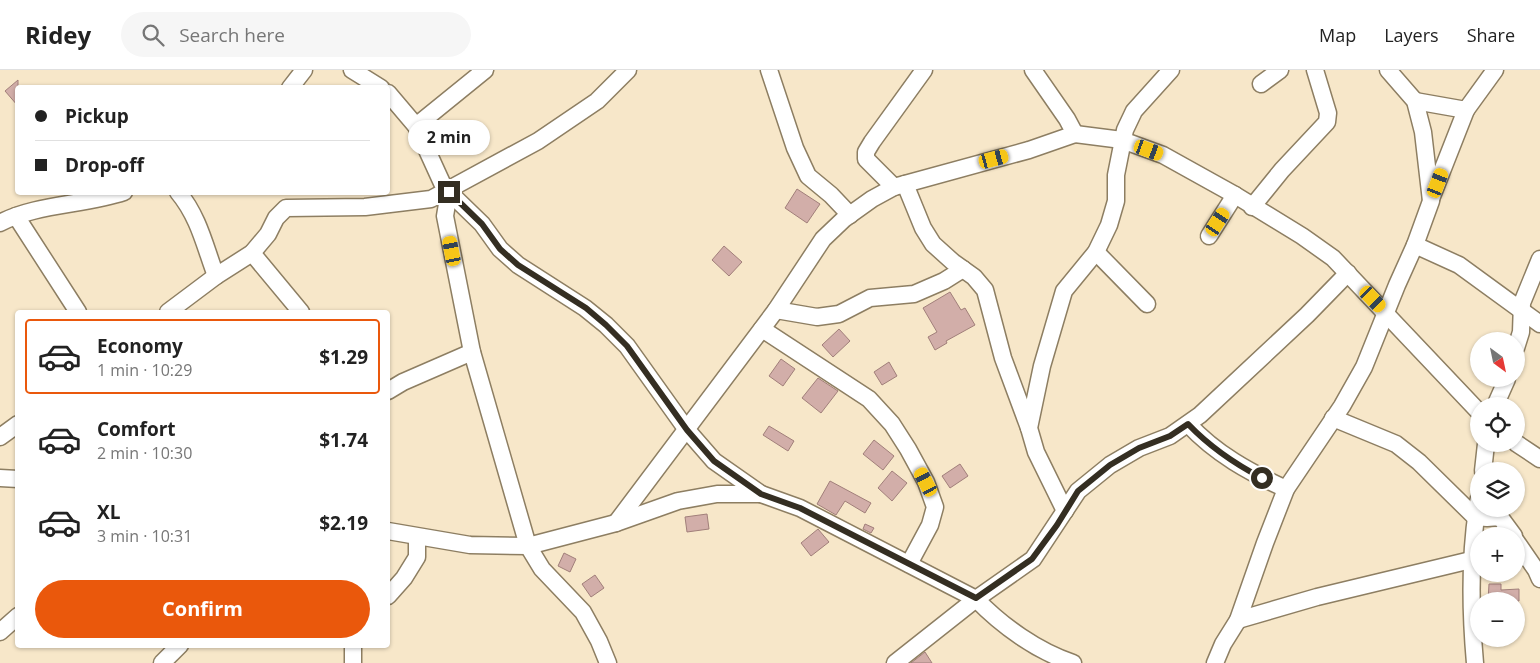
<!DOCTYPE html>
<meta charset="utf-8">
<style>
body{margin:0;font-family:"Open Sans",sans-serif;background:#f6f6f6;color:#222;height:100vh;display:flex;flex-direction:column;font-size:19px;white-space:nowrap}
*{box-sizing:border-box;margin:0}
p{font-size:16px;color:#767676}
.icon{flex:none;width:28px;height:28px;fill:none;stroke:currentColor;stroke-width:2;stroke-linecap:round;stroke-linejoin:round}
.map{position:relative;flex:1;overflow:hidden}
.details{position:absolute;left:15px;top:240px;width:375px;height:338px;display:flex;flex-direction:column;background:#fff;border-radius:5px;box-shadow:0 1px 4px #0004}
.details>*{flex:none}
.hud{position:absolute;left:15px;top:15px;width:375px;height:110px;border-radius:5px;box-shadow:0 1px 4px #0004;display:grid;align-content:center;height:110px;padding:0 20px;background:#fff}
.needle{width:32px;rotate:147deg}
.fabs{position:absolute;left:1470px;top:262px;display:grid;gap:10px}
.fabs a{display:grid;place-items:center;width:55px;height:55px;border-radius:50%;background:#fff;box-shadow:0 1px 4px #0004;font-size:25px}
.end{position:absolute;width:22px;height:22px;margin:-11px;border:6px solid #342e22;background:#fff;box-shadow:0 0 0 2px #fff}
.from{border-radius:50%}
.bubble{position:absolute;height:35px;border-radius:18px;background:#fff;box-shadow:0 1px 4px #0004;font-size:16px;font-weight:700;line-height:35px;text-align:center}
.car{position:absolute;width:15px;height:30px;margin:-15px -8px;border-radius:6px;box-shadow:0 0 4px 1px #0007;background:linear-gradient(#f5c518 24%,#345 0 40%,#f5c518 0 76%,#345 0 86%,#f5c518 0)}
.hud b{display:flex;align-items:center;gap:18px;height:48px;font-size:19px}
.hud b+b{border-top:1px solid #e0e0e0}
.hud i{width:12px;height:12px;background:#222}
ul{padding:9px 0 0;list-style:none}
li{display:flex;align-items:center;gap:15px;height:75px;margin:0 10px 8px;padding:0 10px;border:2px solid transparent;border-radius:5px}
li div{flex:1}
li b{display:block;font-size:19px}
li em{font-style:normal;font-weight:700}
li.active{border-color:#ea580c}
li>.icon{width:45px;height:45px;stroke-width:1.5}
.cta{display:flex;gap:10px;margin-top:auto;padding:10px 20px}
.cta a{flex:1;height:58px;border-radius:30px;background:#ea580c;color:#fff;font-size:20px;font-weight:700;line-height:58px;text-align:center}
header{display:flex;align-items:center;gap:30px;box-sizing:border-box;height:70px;padding:0 25px;background:#fff;border-bottom:1px solid #e0e0e0}
header strong{font-size:24px}
nav{display:flex;gap:28px;margin-inline-start:auto;font-size:18px}
.search{width:350px;height:45px;background:#f6f6f6;display:flex;align-items:center;gap:12px;box-sizing:border-box;padding:0 18px;border-radius:28px;color:#767676;font-size:19px}
.map>svg:first-child{display:block}
</style>
<header>
<strong>Ridey</strong>
<div class="search"><svg class="icon" aria-label="search" viewBox="0 0 24 24"><circle cx="10" cy="10" r="6"/><path d="M15 15l6 6"/></svg>Search here</div>
<nav><a>Map</a><a>Layers</a><a>Share</a></nav>
</header>
<div class="map">
<svg width="1540" height="593" viewBox="0 0 1540 593">
<rect width="100%" height="100%" fill="#f7e7c9"/>
<g fill="#d2aea9" stroke="#a17f7a">
<path d="M 18,10 L 18,36 L 5,21 Z"/>
<path d="M 797,119 L 820,134 L 807,153 L 785,138 Z"/>
<path d="M 724,176 L 742,192 L 729,206 L 712,190 Z"/>
<path d="M 950,222 L 961,240 L 965,238 L 975,255 L 946,271 L 947,273 L 935,280 L 928,267 L 937,262 L 923,238 Z"/>
<path d="M 839,259 L 850,271 L 833,287 L 822,275 Z"/>
<path d="M 781,289 L 795,299 L 783,316 L 769,306 Z"/>
<path d="M 889,292 L 897,306 L 882,315 L 874,302 Z"/>
<path d="M 818,308 L 838,321 L 821,343 L 802,328 Z"/>
<path d="M 769,356 L 794,371 L 788,381 L 763,365 Z"/>
<path d="M 874,370 L 894,386 L 883,400 L 863,384 Z"/>
<path d="M 960,394 L 968,406 L 950,418 L 942,406 Z"/>
<path d="M 892,401 L 907,413 L 892,431 L 878,418 Z"/>
<path d="M 830,411 L 871,433 L 865,443 L 845,431 L 836,445 L 817,434 Z"/>
<path d="M 707,444 L 709,459 L 687,462 L 685,447 Z"/>
<path d="M 865,454 L 874,458 L 871,463 L 863,459 Z"/>
<path d="M 818,459 L 829,472 L 811,486 L 801,473 Z"/>
<path d="M 564,483 L 576,489 L 570,502 L 558,496 Z"/>
<path d="M 595,505 L 604,518 L 591,527 L 582,514 Z"/>
<path d="M 1489,514 L 1501,514 L 1501,520 L 1519,519 L 1519,531 L 1488,531 Z"/>
<path d="M 925,582 L 932,593 L 911,593 Z"/>
</g>
<g fill="none" stroke-linecap="round" stroke-linejoin="round">
<g stroke="#8d7e62" stroke-width="19">
<g id="minor">
<path d="M 352,0 L 381,18"/>
<path d="M 769,0 L 795,78 L 808,106 L 831,125 L 850,145"/>
<path d="M 1261,14 L 1280,0"/>
<path d="M 290,18 L 304,0"/>
<path d="M 388,23 L 416,56 L 442,113 L 449,122 L 482,154 L 500,179 L 518,195 L 585,238 L 606,255 L 627,276 L 687,360 L 714,391 L 761,424 L 800,438 L 976,529 C 1002,556 1037,581 1073,593"/>
<path d="M 1415,31 L 1466,40 L 1495,0"/>
<path d="M 416,56 L 485,0"/>
<path d="M 1075,64 L 1122,70 L 1163,85 L 1235,125 L 1302,166 L 1333,188 L 1479,342"/>
<path d="M 905,114 L 923,158 L 933,174 L 953,192 L 974,207 L 985,220 L 1003,288 L 1029,358"/>
<path d="M 894,117 L 866,89 L 866,82 L 872,72 L 924,0"/>
<path d="M 178,122 C 199,147 205,177 216,206"/>
<path d="M 449,122 L 445,146 L 472,282 L 528,476 L 542,499 L 583,542 L 599,571 L 608,593"/>
<path d="M 1431,129 L 1466,40"/>
<path d="M 1252,137 L 1282,100 L 1327,52 L 1328,43 L 1315,0"/>
<path d="M 16,146 L 78,242"/>
<path d="M 0,153 C 35,134 86,135 124,122"/>
<path d="M 1209,166 L 1235,125"/>
<path d="M 1415,175 L 1459,195 L 1540,254"/>
<path d="M 1096,182 L 1147,234"/>
<path d="M 252,183 L 301,242"/>
<path d="M 776,240 L 817,247 L 839,244 L 870,228 L 914,224 L 944,211 L 963,199"/>
<path d="M 168,242 L 216,206 L 252,183 L 268,164 L 276,148 L 286,138 L 365,137 L 431,129 L 538,71 L 597,31 L 628,0"/>
<path d="M 762,259 L 869,329 L 892,354 L 908,379 L 926,412 L 935,437 L 930,455 L 909,494"/>
<path d="M 1516,278 L 1521,262 L 1522,233 L 1540,189"/>
<path d="M 388,321 L 403,312 L 472,282"/>
<path d="M 1495,336 L 1507,309"/>
<path d="M 1333,348 L 1396,374 L 1419,392 L 1475,447 L 1487,448 L 1500,447 L 1514,466"/>
<path d="M 1188,354 C 1216,384 1249,402 1286,419"/>
<path d="M 0,367 L 18,354"/>
<path d="M 1516,373 L 1540,389"/>
<path d="M 1483,401 L 1486,374"/>
<path d="M 0,408 L 18,409"/>
<path d="M 1065,441 L 1036,382 L 1029,358 L 1042,296 L 1064,221 L 1096,182 L 1109,155 L 1116,131 L 1116,105 L 1125,60 L 1134,41 L 1171,0"/>
<path d="M 616,453 L 776,240 L 823,169 L 844,149 L 872,129 L 894,117 L 1029,80 L 1075,64 L 1067,49 L 1033,0"/>
<path d="M 388,461 L 470,475 L 528,476 L 616,453 L 678,431 L 717,424 L 761,424"/>
<path d="M 1516,471 L 1536,500 L 1540,509"/>
<path d="M 388,526 L 404,508 L 417,487 L 417,467"/>
<path d="M 1238,550 L 1317,527 L 1471,490"/>
<path d="M 0,562 L 18,546"/>
<path d="M 162,593 L 180,575"/>
<path d="M 353,593 L 353,575"/>
<path d="M 895,593 L 976,529 L 1033,489 L 1078,421 L 1110,395 L 1139,378 L 1170,366 L 1200,345 L 1307,245 L 1348,203"/>
<path d="M 1215,593 L 1223,574 L 1238,550 L 1265,473 L 1286,419 L 1342,336 L 1364,297 L 1397,215 L 1415,175 L 1431,131 L 1423,62 L 1415,31 L 1388,0"/>
<path d="M 1475,593 C 1470,537 1469,483 1479,428"/>
</g>
</g>
<use href="#minor" stroke="#fff" stroke-width="16"/>
</g>
<g fill="none" stroke-linecap="round" stroke-linejoin="round">
<path stroke="#342e22" stroke-width="6" d="M 449,122 L 482,154 L 500,179 L 518,195 L 586,238 L 606,255 L 627,276 L 687,360 L 714,391 L 761,424 L 800,438 L 976,528 L 1032,489 L 1057,455 L 1078,421 L 1110,395 L 1139,378 L 1170,366 L 1188,354 C 1209,376 1235,394 1262,408"/>
</g>
</svg>
<div class="fabs">
<a><svg class="needle" viewBox="-14 -14 28 28"><path d="M0-13l5 13h-10z" fill="#e53935"/><path d="M0 13l5-13h-10z" fill="#767676"/></svg></a>
<a><svg class="icon" aria-label="locate" viewBox="0 0 24 24"><circle cx="12" cy="12" r="6"/><path d="M12 2v4M12 18v4M2 12h4M18 12h4"/></svg></a>
<a><svg class="icon" aria-label="layers" viewBox="0 0 24 24"><path d="M12 4l9 5-9 5-9-5zM3 14l9 5 9-5"/></svg></a>
<a>+</a>
<a>−</a>
</div>
<i class="end from" style="left:1262px;top:408px"></i>
<i class="end" style="left:449px;top:122px"></i>
<div class="bubble" style="left:408px;top:50px;width:82px">2 min</div>
<i class="car" style="left:1149px;top:80px;rotate:110deg"></i>
<i class="car" style="left:994px;top:89px;rotate:75deg"></i>
<i class="car" style="left:1438px;top:113px;rotate:21deg"></i>
<i class="car" style="left:1218px;top:152px;rotate:33deg"></i>
<i class="car" style="left:452px;top:181px;rotate:349deg"></i>
<i class="car" style="left:1373px;top:229px;rotate:136deg"></i>
<i class="car" style="left:926px;top:412px;rotate:332deg"></i>
<div class="hud">
<b><i class="from"></i>Pickup</b>
<b><i></i>Drop-off</b>
</div>
<section class="details">
<ul>
<li class="active"><svg class="icon" aria-label="car" viewBox="0 0 24 24"><path d="M5 17H2v-5l4-1 3-4h7l3 4 3 1v5h-3M9 17h6M6 11h13"/><circle cx="7" cy="17" r="2"/><circle cx="17" cy="17" r="2"/></svg><div><b>Economy</b><p>1 min · 10:29</p></div><em>$1.29</em></li>
<li><svg class="icon" aria-label="car" viewBox="0 0 24 24"><path d="M5 17H2v-5l4-1 3-4h7l3 4 3 1v5h-3M9 17h6M6 11h13"/><circle cx="7" cy="17" r="2"/><circle cx="17" cy="17" r="2"/></svg><div><b>Comfort</b><p>2 min · 10:30</p></div><em>$1.74</em></li>
<li><svg class="icon" aria-label="car" viewBox="0 0 24 24"><path d="M5 17H2v-5l4-1 3-4h7l3 4 3 1v5h-3M9 17h6M6 11h13"/><circle cx="7" cy="17" r="2"/><circle cx="17" cy="17" r="2"/></svg><div><b>XL</b><p>3 min · 10:31</p></div><em>$2.19</em></li>
</ul>
<div class="cta"><a>Confirm</a></div>
</section>
</div>
